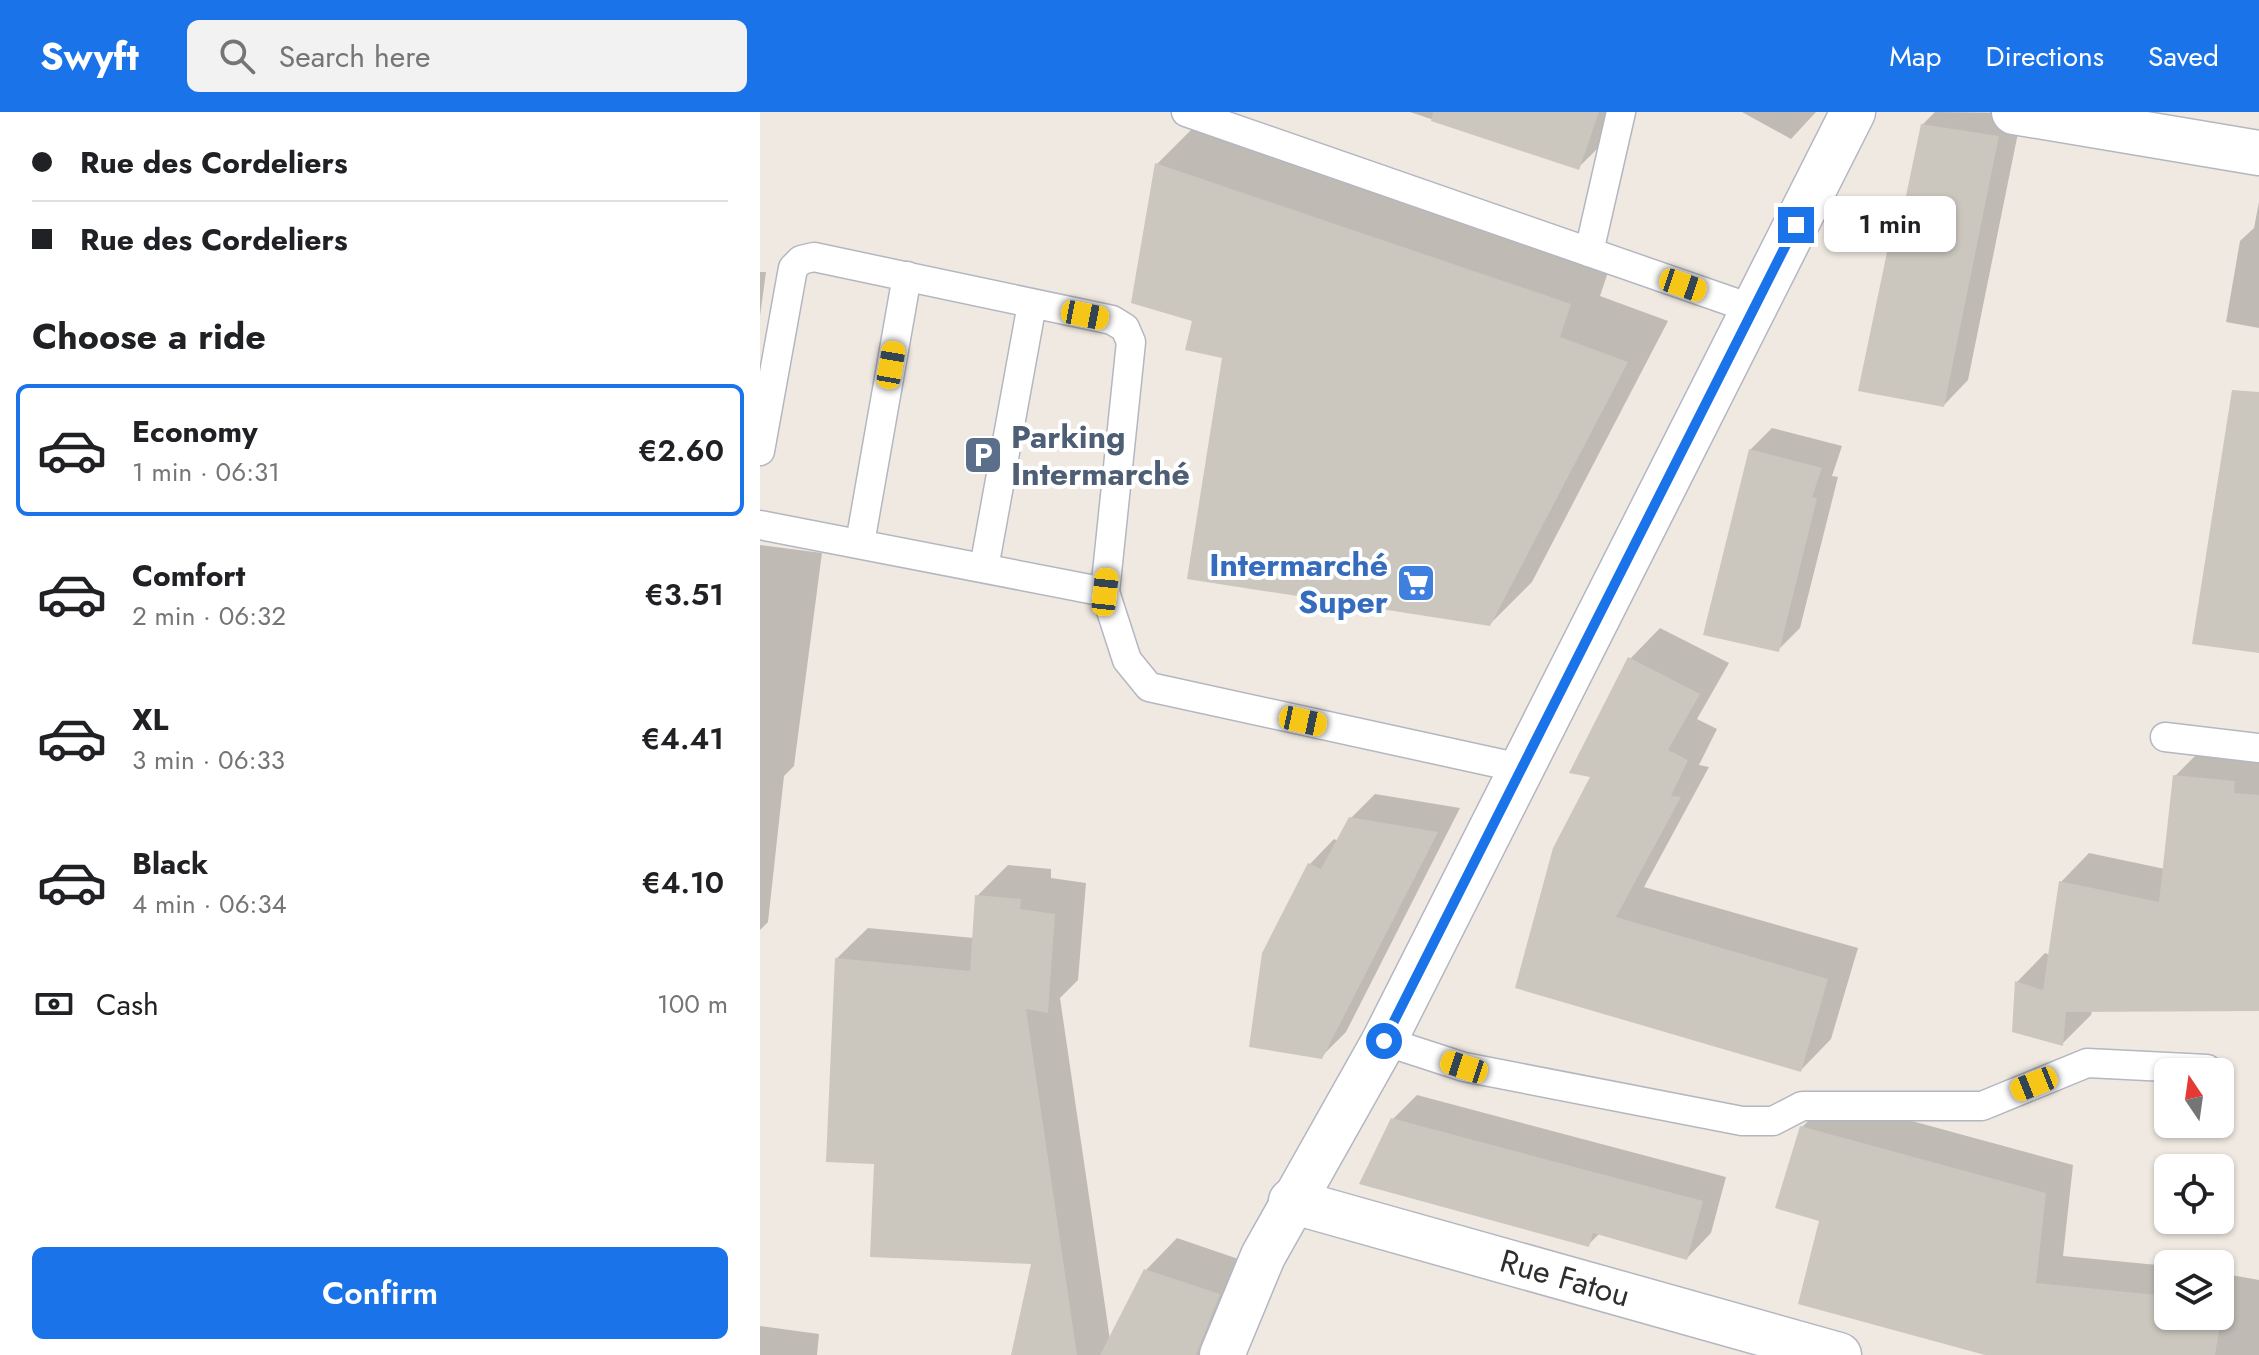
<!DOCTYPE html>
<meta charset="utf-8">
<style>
body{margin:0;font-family:Jost,sans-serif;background:#f2f2f2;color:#202124;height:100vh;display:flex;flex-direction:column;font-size:30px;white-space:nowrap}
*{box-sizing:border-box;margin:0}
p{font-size:26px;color:#757577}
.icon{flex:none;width:44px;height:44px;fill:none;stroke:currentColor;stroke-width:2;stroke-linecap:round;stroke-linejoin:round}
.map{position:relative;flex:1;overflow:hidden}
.details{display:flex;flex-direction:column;background:#fff;width:760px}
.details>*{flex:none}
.banner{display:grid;align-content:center;height:176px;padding:0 32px;background:#fff}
.needle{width:52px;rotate:347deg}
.tools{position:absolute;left:1394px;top:946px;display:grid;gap:16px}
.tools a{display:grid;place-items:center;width:80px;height:80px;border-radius:12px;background:#fff;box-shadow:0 2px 6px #0004;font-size:40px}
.end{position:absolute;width:36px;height:36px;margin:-18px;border:10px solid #1a73e8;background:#fff;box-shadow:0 0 0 4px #fff}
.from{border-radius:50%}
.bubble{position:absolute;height:56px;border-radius:12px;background:#fff;box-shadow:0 2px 6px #0004;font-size:26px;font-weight:600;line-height:56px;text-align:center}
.car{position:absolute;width:24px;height:48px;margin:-24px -12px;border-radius:10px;box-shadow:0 0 6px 2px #0007;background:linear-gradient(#f5c518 24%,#345 0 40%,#f5c518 0 76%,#345 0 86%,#f5c518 0)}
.banner b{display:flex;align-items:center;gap:28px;height:76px;font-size:30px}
.banner b+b{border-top:2px solid #e0e0e0}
.banner i{width:20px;height:20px;background:#202124}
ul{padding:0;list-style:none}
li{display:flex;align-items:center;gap:24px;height:132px;margin:0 16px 12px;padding:0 16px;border:4px solid transparent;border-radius:12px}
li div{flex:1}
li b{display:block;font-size:30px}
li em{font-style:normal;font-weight:600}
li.current{border-color:#1a73e8}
li>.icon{width:72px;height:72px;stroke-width:1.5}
h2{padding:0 32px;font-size:36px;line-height:96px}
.pay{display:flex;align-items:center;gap:20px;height:88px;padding:0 32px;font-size:30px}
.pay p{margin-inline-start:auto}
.cta{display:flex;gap:16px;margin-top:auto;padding:16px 32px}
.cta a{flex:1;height:92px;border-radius:12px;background:#1a73e8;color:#fff;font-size:32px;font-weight:600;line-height:92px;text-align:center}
header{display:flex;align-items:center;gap:48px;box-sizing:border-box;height:112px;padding:0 40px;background:#1a73e8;color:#fff}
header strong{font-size:38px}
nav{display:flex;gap:44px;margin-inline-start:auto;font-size:28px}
.search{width:560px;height:72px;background:#f2f2f2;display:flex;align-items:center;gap:20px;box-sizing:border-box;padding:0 28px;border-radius:12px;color:#757577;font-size:30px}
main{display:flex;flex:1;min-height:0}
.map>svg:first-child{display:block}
</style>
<header>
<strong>Swyft</strong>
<div class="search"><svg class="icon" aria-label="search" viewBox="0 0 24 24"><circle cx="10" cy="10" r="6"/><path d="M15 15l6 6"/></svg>Search here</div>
<nav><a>Map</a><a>Directions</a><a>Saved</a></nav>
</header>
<main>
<section class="details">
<div class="banner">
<b><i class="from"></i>Rue des Cordeliers</b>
<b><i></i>Rue des Cordeliers</b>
</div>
<h2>Choose a ride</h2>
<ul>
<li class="current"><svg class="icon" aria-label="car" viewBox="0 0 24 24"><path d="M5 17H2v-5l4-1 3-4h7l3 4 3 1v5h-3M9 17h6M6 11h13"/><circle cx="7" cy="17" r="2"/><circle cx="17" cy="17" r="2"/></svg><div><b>Economy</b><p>1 min · 06:31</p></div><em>€2.60</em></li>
<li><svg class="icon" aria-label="car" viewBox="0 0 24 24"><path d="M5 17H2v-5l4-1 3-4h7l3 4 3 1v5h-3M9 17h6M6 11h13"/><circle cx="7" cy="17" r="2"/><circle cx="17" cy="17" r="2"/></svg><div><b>Comfort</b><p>2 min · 06:32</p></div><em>€3.51</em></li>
<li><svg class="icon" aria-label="car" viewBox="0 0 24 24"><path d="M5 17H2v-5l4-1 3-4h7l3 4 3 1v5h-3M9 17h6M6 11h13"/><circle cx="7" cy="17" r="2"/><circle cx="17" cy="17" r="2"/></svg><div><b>XL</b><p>3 min · 06:33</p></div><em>€4.41</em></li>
<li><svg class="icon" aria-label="car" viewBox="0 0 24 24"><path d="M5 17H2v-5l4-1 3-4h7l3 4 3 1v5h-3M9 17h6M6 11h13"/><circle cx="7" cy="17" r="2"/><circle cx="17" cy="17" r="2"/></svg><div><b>Black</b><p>4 min · 06:34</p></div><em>€4.10</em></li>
</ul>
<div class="pay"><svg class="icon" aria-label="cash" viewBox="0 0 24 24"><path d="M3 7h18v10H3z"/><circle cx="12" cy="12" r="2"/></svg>Cash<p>100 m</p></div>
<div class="cta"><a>Confirm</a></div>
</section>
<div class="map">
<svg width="1499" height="1243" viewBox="0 0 1499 1243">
<rect width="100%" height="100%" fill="#efe9e1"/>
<g fill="#0003">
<path d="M 650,0 L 865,0 L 860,14 L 818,56 Z"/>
<path d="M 982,0 L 1056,0 L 1031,27 Z"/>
<path d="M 1175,0 L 1262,1 L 1208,268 L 1184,293 L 1132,127 L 1141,117 L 1162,13 Z"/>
<path d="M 438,11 L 851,151 L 840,184 L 908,209 L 772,470 L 730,512 L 464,244 L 397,52 Z"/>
<path d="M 1499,90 L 1499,216 L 1466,210 L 1480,129 L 1494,116 Z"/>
<path d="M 0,160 L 6,160 L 0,204 Z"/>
<path d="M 1012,316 L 1082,334 L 1072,364 L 1078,365 L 1040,516 L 1018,538 L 990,338 Z"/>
<path d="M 0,433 L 62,441 L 34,654 L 24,664 L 8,810 L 0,818 Z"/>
<path d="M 900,516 L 969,551 L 937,607 L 957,617 L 939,653 L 949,655 L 884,775 L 1098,836 L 1071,927 L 1041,958 L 757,875 L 833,664 L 870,547 Z"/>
<path d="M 1444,635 L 1499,641 L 1499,897 L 1332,898 L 1331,903 L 1302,932 L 1257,870 L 1285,841 L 1290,843 L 1301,770 L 1329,741 L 1405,757 L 1415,664 Z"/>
<path d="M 615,682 L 700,696 L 586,920 L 561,945 L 504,841 L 550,752 L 574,727 L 578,729 L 590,707 Z"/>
<path d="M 248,753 L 291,757 L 291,766 L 326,771 L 318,868 L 300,886 L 350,1228 L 386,1158 L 417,1126 L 490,1151 L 450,1243 L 253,1243 L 273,1150 L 116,1050 L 76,847 L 108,816 L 214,826 L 217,784 Z"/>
<path d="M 657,983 L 966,1065 L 951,1121 L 927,1146 L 840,1121 L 828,1133 L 633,1007 Z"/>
<path d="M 1071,987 L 1313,1053 L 1303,1144 L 1408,1154 L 1408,1204 L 1460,1204 L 1460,1161 L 1499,1168 L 1499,1243 L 1234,1243 L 1061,1107 L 1042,1015 Z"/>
<path d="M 0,1214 L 59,1222 L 57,1243 L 0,1243 Z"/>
</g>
<g fill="#cbc7bf">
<path d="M 673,0 L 839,0 L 819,58 L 671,9 Z"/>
<path d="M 1161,12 L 1239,24 L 1184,295 L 1098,279 L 1130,126 L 1137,127 Z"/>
<path d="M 395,51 L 811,192 L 800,225 L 868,250 L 730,514 L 427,467 L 462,246 L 425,238 L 432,209 L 371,191 Z"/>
<path d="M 1472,278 L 1499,280 L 1499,541 L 1432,532 Z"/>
<path d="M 989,337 L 1062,356 L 1052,385 L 1057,386 L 1019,540 L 943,523 Z"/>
<path d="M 868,545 L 940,582 L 908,638 L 928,648 L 911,684 L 921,685 L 856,805 L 1068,867 L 1041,960 L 755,876 L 793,736 L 830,665 L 809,661 Z"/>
<path d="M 1413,663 L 1475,669 L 1474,681 L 1499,683 L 1499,899 L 1306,900 L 1303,934 L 1252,920 L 1255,869 L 1283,878 L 1299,769 L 1399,790 Z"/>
<path d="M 589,705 L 678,720 L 562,947 L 489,935 L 502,841 L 548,751 L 561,757 Z"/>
<path d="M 215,783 L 261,787 L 260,797 L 295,802 L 288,901 L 266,897 L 317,1243 L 251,1243 L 271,1152 L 110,1145 L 114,1052 L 66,1050 L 75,846 L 210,859 Z"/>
<path d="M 631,1006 L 943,1089 L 927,1148 L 833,1121 L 829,1135 L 599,1072 Z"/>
<path d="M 1040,1014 L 1286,1081 L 1276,1171 L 1408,1184 L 1408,1204 L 1460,1204 L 1463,1194 L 1455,1243 L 1225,1243 L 1038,1192 L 1059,1109 L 1015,1096 Z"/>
<path d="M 384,1157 L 460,1182 L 436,1243 L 340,1243 Z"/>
</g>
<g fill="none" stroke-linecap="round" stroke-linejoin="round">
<g stroke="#b4b7c1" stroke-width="31">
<g id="service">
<path d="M 426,0 L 993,197"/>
<path d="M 829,140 L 861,0"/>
<path d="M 0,339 L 33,156 L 41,148 L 54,145 L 352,208 L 365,216 L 371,230 L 345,480 L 367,548 L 389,575 L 760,656"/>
<path d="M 0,413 L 345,480"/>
<path d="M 100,431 L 147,164"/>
<path d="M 224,456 L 272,192"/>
<path d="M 1405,625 L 1499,636"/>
<path d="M 624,929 L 704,955 L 982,1009 L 1013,1009 L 1042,994 L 1222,994 L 1327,951 L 1447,957"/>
</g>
</g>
<g stroke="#b4b7c1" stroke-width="47">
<g id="minor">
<path d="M 1254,0 L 1499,41"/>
<path d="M 531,1089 L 1079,1243"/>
<path d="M 462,1243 L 503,1144 L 624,929 L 1093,0"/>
</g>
</g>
<use href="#service" stroke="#fff" stroke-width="28"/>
<use href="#minor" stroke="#fff" stroke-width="44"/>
</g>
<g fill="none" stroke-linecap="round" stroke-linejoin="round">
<path stroke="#1a73e8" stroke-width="10" d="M 624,929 L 1036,113"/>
</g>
<defs>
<g id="parking-square" transform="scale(2)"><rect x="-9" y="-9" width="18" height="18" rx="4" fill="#5c6f8a" stroke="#fff"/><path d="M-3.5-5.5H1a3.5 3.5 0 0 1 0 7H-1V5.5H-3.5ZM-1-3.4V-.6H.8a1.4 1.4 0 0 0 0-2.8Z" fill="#fff"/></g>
<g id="supermarket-square" transform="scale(2)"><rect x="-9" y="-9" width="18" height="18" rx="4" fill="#3f7fe0" stroke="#fff"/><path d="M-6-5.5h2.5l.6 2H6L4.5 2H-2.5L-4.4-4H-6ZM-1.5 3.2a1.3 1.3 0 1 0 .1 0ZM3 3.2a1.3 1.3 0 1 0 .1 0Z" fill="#fff"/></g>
</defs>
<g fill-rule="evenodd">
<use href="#parking-square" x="223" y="343"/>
<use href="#supermarket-square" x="656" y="471"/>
</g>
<g text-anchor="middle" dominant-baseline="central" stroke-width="8" stroke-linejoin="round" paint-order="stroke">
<g font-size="32" font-weight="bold" fill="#4e5e75" stroke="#fff" text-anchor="start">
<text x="251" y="325">Parking<tspan x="251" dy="37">Intermarché</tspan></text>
</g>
<g font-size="32" font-weight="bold" fill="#366cbe" stroke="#fff" text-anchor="end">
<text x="628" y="453">Intermarché<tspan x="628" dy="37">Super</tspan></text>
</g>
<g font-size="32" fill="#2e2e2e" stroke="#fff">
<text transform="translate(805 1166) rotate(16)">Rue Fatou</text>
</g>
</g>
</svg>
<div class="tools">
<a><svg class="needle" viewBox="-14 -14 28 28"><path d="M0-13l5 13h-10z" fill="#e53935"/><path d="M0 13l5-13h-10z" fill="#757577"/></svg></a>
<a><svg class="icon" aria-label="locate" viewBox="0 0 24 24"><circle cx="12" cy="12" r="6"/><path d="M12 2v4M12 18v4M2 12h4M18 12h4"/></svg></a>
<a><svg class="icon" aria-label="layers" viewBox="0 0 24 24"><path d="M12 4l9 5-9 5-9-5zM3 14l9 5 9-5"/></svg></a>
</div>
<i class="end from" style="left:624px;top:929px"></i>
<i class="end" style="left:1036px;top:113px"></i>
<div class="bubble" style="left:1064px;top:84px;width:132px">1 min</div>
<i class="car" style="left:923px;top:173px;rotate:109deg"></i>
<i class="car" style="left:325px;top:203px;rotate:101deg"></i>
<i class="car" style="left:131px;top:253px;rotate:10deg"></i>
<i class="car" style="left:345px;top:480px;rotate:6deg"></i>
<i class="car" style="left:543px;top:609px;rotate:102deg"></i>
<i class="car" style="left:704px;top:955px;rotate:288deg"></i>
<i class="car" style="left:1274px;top:972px;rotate:248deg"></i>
</div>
</main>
